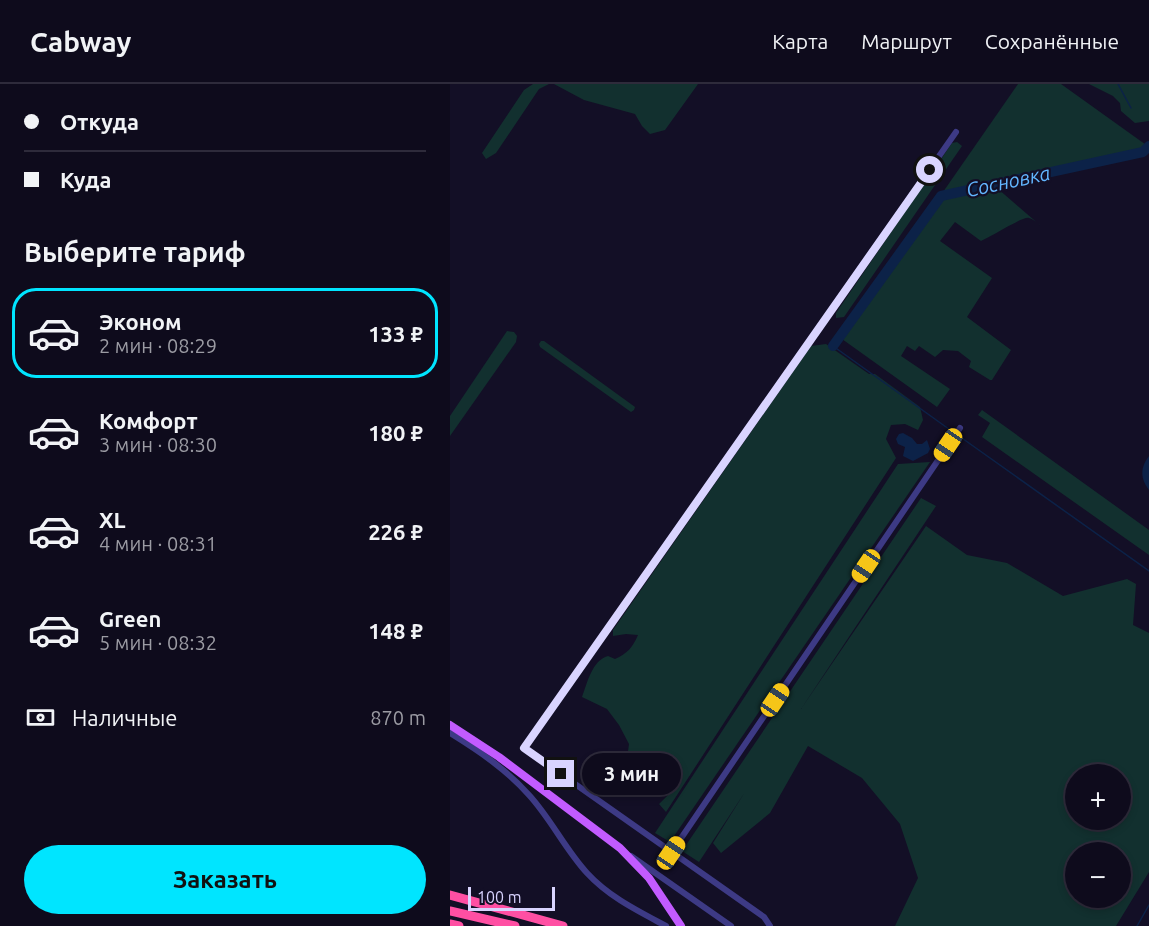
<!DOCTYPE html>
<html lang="ru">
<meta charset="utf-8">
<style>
body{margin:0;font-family:Ubuntu,sans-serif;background:#171425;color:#f1f3f6;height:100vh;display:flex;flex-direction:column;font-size:22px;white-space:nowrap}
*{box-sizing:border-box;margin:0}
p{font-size:20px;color:#9b9ba3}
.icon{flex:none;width:33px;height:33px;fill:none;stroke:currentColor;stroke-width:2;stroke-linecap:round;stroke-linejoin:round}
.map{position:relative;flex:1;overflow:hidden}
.sheet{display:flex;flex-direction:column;background:#0e0b1c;width:450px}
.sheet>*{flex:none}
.banner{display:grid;align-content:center;height:132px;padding:0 24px;background:#0e0b1c}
.fabs{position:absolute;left:615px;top:680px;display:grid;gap:12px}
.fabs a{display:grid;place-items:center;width:66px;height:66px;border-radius:50%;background:#0e0b1c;box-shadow:0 3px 9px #0003,0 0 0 2px #2e2b3b;font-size:30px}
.scale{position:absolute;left:18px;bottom:15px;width:87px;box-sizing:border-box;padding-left:6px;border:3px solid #d9d4ff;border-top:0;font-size:16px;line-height:21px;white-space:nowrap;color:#d9d4ff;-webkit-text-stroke:4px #130f26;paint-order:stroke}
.end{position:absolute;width:27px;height:27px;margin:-14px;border:8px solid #d9d4ff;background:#111;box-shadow:0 0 0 3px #111}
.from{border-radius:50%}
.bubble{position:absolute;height:42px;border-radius:21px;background:#0e0b1c;box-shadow:0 3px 9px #0003,0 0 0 2px #2e2b3b;font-size:20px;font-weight:600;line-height:42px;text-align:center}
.car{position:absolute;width:18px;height:36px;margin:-18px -9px;border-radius:8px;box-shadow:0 0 4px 2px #0007;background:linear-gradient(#f5c518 24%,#345 0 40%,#f5c518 0 76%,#345 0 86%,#f5c518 0)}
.banner b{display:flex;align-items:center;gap:21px;height:57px;font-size:22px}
.banner b+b{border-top:2px solid #2e2b3b}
.banner i{width:15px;height:15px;background:#f1f3f6}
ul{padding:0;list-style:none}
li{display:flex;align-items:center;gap:18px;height:90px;margin:0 12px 9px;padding:0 12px;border:3px solid transparent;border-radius:24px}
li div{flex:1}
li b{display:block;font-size:22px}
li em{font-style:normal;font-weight:600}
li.on{border-color:#00e5ff}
li>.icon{width:54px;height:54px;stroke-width:1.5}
h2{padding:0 24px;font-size:27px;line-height:72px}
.pay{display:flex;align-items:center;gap:15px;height:66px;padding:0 24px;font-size:22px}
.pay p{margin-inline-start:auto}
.cta{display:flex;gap:12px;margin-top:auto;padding:12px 24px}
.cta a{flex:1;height:69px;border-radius:36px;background:#00e5ff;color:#111;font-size:24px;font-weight:600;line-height:69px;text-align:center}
header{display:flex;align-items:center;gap:36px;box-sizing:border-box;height:84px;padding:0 30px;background:#0e0b1c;border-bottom:2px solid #2e2b3b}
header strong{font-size:28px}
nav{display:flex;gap:33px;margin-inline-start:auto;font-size:21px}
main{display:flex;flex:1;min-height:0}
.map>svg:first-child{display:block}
</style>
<header>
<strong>Cabway</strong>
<nav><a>Карта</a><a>Маршрут</a><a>Сохранённые</a></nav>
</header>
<main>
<section class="sheet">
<div class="banner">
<b><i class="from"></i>Откуда</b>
<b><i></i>Куда</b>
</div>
<h2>Выберите тариф</h2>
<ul>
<li class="on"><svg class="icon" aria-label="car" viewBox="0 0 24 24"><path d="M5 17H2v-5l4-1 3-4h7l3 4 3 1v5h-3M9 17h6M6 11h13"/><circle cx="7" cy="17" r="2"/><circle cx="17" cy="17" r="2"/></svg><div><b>Эконом</b><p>2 мин · 08:29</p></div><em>133 ₽</em></li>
<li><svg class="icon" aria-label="car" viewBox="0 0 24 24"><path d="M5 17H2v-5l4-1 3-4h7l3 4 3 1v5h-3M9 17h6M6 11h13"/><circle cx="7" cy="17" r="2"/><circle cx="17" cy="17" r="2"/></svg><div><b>Комфорт</b><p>3 мин · 08:30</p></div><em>180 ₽</em></li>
<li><svg class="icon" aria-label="car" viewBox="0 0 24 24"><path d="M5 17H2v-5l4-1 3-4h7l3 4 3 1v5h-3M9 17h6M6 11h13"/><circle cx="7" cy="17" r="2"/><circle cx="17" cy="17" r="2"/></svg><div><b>XL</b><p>4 мин · 08:31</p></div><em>226 ₽</em></li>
<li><svg class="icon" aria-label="car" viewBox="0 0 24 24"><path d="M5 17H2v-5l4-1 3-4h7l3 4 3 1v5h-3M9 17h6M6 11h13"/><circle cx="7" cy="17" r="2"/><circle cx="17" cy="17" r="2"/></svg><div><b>Green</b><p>5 мин · 08:32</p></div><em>148 ₽</em></li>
</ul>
<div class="pay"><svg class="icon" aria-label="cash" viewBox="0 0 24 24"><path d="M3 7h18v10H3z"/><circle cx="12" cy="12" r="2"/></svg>Наличные<p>870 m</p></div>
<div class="cta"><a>Заказать</a></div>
</section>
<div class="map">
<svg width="699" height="842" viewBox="0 0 699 842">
<rect width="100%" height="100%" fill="#130f26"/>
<g fill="#12302f" fill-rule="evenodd">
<path d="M 83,0 L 99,0 L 89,5 L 46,69 L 36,75 L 32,69 L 74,6 Z"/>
<path d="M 104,0 L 248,0 L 215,46 L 200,50 L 192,42 L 185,30 L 134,16 Z"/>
<path d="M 568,0 L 611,0 L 699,63 L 493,108 Z"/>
<path d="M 639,0 L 699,0 L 699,37 L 685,39 L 671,27 L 670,19 L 663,12 Z"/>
<path d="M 507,58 L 512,62 L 394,233 L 386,234 L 386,229 L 502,59 Z"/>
<path d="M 547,104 L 591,142 C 588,139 583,135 579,134 C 573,132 541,153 531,157 L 505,138 L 490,157 L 542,194 L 517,233 L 561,266 L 542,296 L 540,296 L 519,283 L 521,277 L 508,267 L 493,266 L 485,273 L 469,262 L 465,267 L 457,262 L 451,272 L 500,305 L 487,323 L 392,255 L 490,116 Z"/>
<path d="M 57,247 L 64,248 L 67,252 L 66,258 L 0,352 L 0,332 Z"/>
<path d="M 91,257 L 94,257 L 185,323 L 184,326 L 181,328 L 90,263 L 89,260 Z"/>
<path d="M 376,260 L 419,290 L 425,290 L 470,323 L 473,336 L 468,346 L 455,340 L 441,341 L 436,355 L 446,374 L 216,728 L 209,720 L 222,707 L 218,700 L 201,710 L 176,682 L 179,660 L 169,641 L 157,625 L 132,613 C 137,600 142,576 158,572 L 165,575 C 177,570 183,563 188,551 L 176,550 L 163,552 L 163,546 L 361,262 Z"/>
<path d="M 532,326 L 699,446 L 699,471 L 532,353 L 540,339 L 528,331 Z"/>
<path d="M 480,378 L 220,758 L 205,749 L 448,380 Z"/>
<path d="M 471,414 L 486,422 L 351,625 L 476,442 L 517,471 L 557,479 L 613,512 L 677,495 L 686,500 L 683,541 L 699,549 L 699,788 L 666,842 L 445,842 L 468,794 L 450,740 L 412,694 L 358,662 L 320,729 L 271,769 L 263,759 L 295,708 L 249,778 L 232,767 ZM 626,690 L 670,690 L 670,735 L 626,735 ZM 626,768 L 670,768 L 670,813 L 626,813 Z"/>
</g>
<g fill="#0c2248">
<path d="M 453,349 L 462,354 L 467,360 L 472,360 L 477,356 L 480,365 L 478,369 L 463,377 L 453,372 L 455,363 L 448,360 L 446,355 L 449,350 Z"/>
<path d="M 699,372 L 699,406 C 690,395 690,383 699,372 Z"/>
</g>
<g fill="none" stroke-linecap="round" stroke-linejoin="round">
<g stroke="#0c2248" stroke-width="1.5">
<path d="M 668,0 L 681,24"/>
<path d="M 383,262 L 503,348"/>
<path d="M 509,352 L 699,487"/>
<path d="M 687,842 L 699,821"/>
</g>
<path stroke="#0c2248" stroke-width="10" d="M 383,262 L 491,112 L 693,68 L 699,62"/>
<g stroke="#3d3a85" stroke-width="6">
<path d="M 0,649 C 29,667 56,685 79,711 C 101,735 115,765 137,789 C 159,813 188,827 216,842"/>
<path d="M 221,769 L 510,344"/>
<path d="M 181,772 L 281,842"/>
<path d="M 320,842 L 314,833 L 74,664 L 506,48"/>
</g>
<path stroke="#c25bff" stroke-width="8" d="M 0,641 L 49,673 L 170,764 L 199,794 L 231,842"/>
<g stroke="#ff4fa3" stroke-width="9">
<path d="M 0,811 L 113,842"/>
<path d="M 0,827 L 65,842"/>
<path d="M 0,840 L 9,842"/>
</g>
</g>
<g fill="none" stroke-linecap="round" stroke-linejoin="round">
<path stroke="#d9d4ff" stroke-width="8" d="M 111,690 L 74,664 L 480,86"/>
</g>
<g text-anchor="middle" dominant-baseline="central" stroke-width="4.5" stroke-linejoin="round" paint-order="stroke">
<g font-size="20" font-style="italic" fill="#62b6ff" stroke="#130f26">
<text transform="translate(558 97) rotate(-12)">Сосновка</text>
</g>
</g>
</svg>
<div class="fabs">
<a>+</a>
<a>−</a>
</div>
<div class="scale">100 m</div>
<i class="end from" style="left:480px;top:86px"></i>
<i class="end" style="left:111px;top:690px"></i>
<div class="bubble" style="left:132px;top:669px;width:99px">3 мин</div>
<i class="car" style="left:498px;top:361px;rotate:214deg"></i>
<i class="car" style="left:416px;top:482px;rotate:214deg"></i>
<i class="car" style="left:325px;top:616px;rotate:34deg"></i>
<i class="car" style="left:221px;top:769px;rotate:34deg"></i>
</div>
</main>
